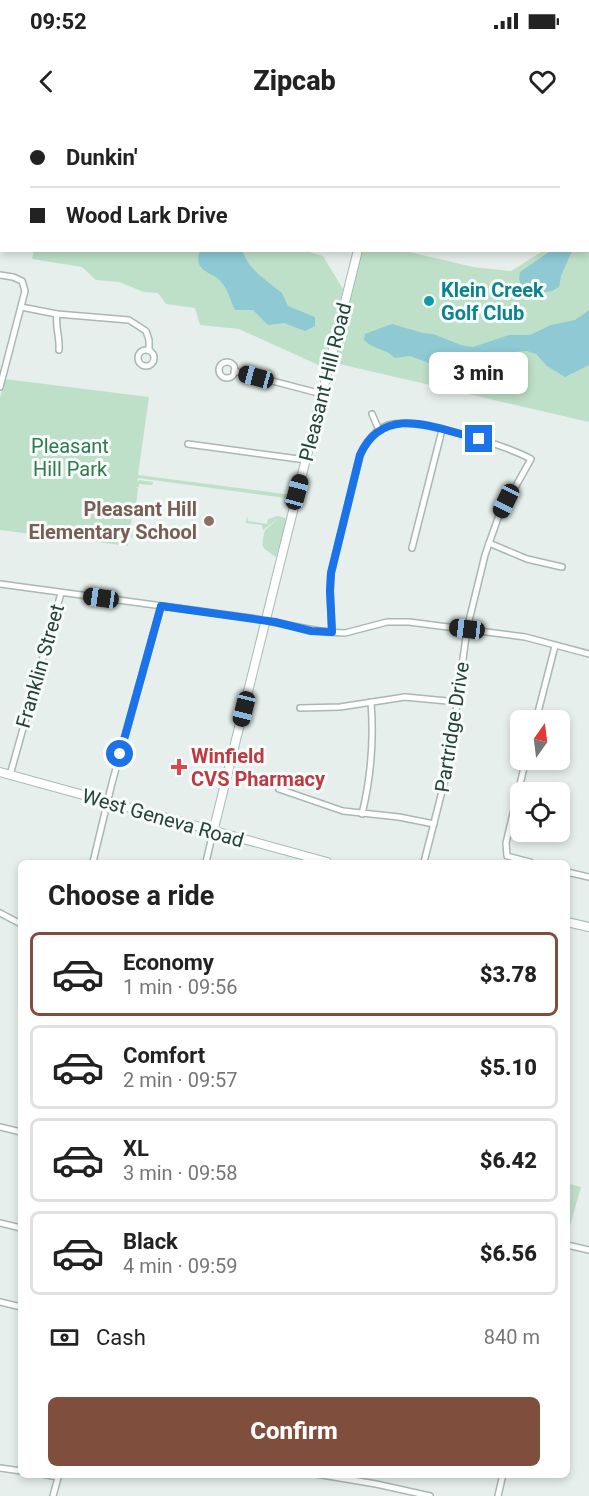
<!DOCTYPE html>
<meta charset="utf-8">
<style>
body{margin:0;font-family:Roboto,sans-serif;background:#f6f6f6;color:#222;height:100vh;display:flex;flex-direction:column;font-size:22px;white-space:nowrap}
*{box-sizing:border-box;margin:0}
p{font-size:20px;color:#767676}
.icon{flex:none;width:33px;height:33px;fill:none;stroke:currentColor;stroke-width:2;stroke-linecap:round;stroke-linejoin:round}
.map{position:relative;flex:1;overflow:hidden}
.panel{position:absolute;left:18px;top:740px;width:552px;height:618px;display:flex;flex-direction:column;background:#fff;border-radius:9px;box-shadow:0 3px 9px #0003}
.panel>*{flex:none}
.hud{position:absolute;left:0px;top:0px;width:590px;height:132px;box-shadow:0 3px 9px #0003;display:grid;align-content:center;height:132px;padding:0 30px;background:#fff}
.needle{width:39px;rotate:14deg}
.tools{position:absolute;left:510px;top:590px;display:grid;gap:12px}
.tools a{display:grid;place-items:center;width:60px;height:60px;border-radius:9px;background:#fff;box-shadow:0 3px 9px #0003;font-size:30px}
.end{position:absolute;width:27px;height:27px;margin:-14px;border:8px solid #1a73e8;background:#fff;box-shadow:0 0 0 3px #fff}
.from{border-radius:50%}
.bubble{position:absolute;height:42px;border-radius:9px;background:#fff;box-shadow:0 3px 9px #0003;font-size:20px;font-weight:800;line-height:42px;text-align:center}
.car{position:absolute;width:18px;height:36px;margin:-18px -9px;border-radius:8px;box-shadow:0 0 4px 2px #0007;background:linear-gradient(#222 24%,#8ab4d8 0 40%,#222 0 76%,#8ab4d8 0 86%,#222 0)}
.hud b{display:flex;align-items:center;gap:21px;height:57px;font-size:22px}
.hud b+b{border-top:2px solid #e0e0e0}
.hud i{width:15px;height:15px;background:#222}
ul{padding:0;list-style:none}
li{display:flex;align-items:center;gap:18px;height:84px;margin:0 12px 9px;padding:0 18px;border:3px solid #e0e0e0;border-radius:9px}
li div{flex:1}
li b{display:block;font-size:22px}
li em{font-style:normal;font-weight:800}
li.current{border-color:#804e3d}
li>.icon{width:54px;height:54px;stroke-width:1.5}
h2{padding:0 30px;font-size:27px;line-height:72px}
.pay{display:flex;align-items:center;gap:15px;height:66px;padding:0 30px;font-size:22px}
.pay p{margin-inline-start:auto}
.action{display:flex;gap:12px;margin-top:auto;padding:12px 30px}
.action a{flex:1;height:69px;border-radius:9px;background:#804e3d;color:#fff;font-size:24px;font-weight:800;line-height:69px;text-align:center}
.status{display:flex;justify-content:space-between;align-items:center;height:42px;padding:0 30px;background:#fff;direction:ltr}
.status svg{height:16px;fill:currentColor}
header{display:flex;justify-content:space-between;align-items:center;height:78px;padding:0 30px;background:#fff;font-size:27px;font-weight:800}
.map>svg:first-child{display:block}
</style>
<div class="status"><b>09:52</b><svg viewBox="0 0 49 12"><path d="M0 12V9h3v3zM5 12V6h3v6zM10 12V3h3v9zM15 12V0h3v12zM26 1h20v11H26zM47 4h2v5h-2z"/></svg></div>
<header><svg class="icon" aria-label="back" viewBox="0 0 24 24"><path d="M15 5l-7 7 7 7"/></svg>Zipcab<svg class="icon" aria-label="heart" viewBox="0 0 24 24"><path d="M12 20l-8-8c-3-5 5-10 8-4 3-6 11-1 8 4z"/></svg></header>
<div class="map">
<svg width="589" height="1376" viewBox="0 0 589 1376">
<rect width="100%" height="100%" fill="#e6efeb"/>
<g fill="#bfe0c8">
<path d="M 589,51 L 589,302 L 331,242 L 359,131 L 405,131 L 473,147 L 511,151 L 543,131 L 588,130 Z"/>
<path d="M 34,130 L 302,130 L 323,136 L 343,169 L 325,248 L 239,209 L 200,205 L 195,188 L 166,184 L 158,173 L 144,172 L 119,162 L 96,160 L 82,147 L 32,139 Z"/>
<path d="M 5,259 L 149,277 L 138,355 L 292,375 L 291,382 L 284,384 L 285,378 L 138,358 L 137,362 L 139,360 L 153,362 L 152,365 L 139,364 L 139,367 L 136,367 L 138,368 L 136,386 L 134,386 L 130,408 L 133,409 L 132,418 L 143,419 L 129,417 L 128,426 L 0,410 L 0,278 Z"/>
<path d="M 247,396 L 248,401 L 267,404 L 268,399 L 278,396 L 285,398 L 286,403 L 276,437 C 262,427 260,430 265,410 L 280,397 L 263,410 L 262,405 L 246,403 Z"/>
<path d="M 567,1063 L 581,1067 L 567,1117 Z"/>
</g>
<g fill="#8ec9d4">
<path d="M 200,130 L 242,131 L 249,144 L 258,154 L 282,173 L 288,186 L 315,197 L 315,206 L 305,211 L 284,203 L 268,205 L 253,190 L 235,190 C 230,181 229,171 222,163 C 214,151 192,154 200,130 Z"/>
<path d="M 552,130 L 572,131 L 561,156 L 559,167 L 552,171 L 539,173 L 530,180 L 526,179 L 519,159 L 520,152 Z"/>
<path d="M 589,190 L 589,245 L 565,257 L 547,246 L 536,234 L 527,231 L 472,235 L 449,234 L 439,238 L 432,244 L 410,236 L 395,238 L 389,233 L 370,225 L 364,220 L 365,214 L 392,204 L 423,213 L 433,214 L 461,225 L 473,227 L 509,215 L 530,215 L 551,205 L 575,200 Z"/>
</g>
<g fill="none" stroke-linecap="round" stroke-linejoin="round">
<g stroke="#a8b8b2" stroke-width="8">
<g id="street">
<path d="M 69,0 L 70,2"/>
<path d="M 483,0 L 484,2"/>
<path d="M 162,2 L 162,0"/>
<path d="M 0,155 L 13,157 L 22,161 L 25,171 L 0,267"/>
<path d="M 21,187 L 57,194 L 129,200 L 146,211 L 149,220 L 149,230"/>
<path d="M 57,194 C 55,207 60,217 59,230"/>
<circle cx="146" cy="238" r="8"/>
<circle cx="227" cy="250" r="8"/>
<path d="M 234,251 L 322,274"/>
<path d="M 372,294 L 379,310"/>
<path d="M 188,324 L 306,340"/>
<path d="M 489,423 L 527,439 L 562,447"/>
<path d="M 412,428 L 442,310"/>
<path d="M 0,464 L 251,498 L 325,512 L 345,513 L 387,502 L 409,502 L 525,517 L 589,534"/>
<path d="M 332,512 L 330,471 L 331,453 L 360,335 C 365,323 375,310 388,305 C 413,296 506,325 531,339 L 498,398 L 485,435 L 467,509 L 449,644 L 424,742"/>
<path d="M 300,588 L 340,587 L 405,577 L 458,582"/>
<path d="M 536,600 L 555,526"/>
<path d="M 526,639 L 506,723 L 507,736 L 530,742"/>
<path d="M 10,655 L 61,473"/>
<path d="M 279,669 L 343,691 L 399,697 L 434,704"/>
<path d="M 362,694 C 371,657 374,620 371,582"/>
<path d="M 93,742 L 112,663 L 161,486"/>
<path d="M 206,742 L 213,712"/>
<path d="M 567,752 L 589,757"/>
<path d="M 0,793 L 21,804"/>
<path d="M 0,1007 L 21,1012"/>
<path d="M 0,1103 L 21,1108"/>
<path d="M 567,1125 L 589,1130"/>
<path d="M 0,1182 L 21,1187"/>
<path d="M 0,1348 L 21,1351"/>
<path d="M 42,1354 L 58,1357"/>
<path d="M 316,1354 L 376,1364 L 430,1376"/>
<path d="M 53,1376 L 59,1354"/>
<path d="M 498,1376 L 503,1354"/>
</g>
</g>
<g stroke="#a4bbb3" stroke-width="10">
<g id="secondary">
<path d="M 390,2 L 390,0"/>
<path d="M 0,652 L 327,742"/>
<path d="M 213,712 L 358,130"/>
<path d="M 567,802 L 589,807"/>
</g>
</g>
<use href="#street" stroke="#fff" stroke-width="5"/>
<use href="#secondary" stroke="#fff" stroke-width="8"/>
</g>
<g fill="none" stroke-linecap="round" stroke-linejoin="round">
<path stroke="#1a73e8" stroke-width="8" d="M 120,634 L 161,486 L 275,502 L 311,511 L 332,512 L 330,471 L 331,453 L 360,335 C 384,282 437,309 479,319"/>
</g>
<circle fill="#0f9aa8" stroke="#f7fbf9" stroke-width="2" cx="429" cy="181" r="6"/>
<circle fill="#8d6e63" stroke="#f7fbf9" stroke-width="2" cx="209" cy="401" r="6"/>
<path fill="#e0444e" stroke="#f7fbf9" stroke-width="2" d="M176 638h6v6h6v6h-6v6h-6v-6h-6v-6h6z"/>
<g text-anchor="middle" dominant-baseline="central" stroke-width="6" stroke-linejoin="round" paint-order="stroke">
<g font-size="20" font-weight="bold" fill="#0d838f" stroke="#f7fbf9" text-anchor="start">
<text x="441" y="170">Klein Creek<tspan x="441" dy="23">Golf Club</tspan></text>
</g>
<g font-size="20" fill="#24423a" stroke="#f7fbf9">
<text transform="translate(325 262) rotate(-76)">Pleasant Hill Road</text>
<text transform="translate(40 546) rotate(-74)">Franklin Street</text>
<text transform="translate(452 607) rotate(-81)">Partridge Drive</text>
<text transform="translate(163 698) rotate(16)">West Geneva Road</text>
</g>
<g font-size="20" fill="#2d7a4b" stroke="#f7fbf9">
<text x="70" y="326">Pleasant<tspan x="70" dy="23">Hill Park</tspan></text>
</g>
<g font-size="20" font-weight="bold" fill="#785e54" stroke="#f7fbf9" text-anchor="end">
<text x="197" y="389">Pleasant Hill<tspan x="197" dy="23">Elementary School</tspan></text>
</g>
<g font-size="20" font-weight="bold" fill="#be3a42" stroke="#f7fbf9" text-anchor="start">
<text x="191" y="636">Winfield<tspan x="191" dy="23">CVS Pharmacy</tspan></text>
</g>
</g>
</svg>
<div class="tools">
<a><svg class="needle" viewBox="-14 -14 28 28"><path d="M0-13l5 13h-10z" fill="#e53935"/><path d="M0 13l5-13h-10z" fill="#767676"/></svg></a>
<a><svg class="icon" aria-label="locate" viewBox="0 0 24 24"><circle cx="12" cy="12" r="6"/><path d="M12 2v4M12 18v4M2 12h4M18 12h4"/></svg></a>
</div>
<i class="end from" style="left:120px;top:634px"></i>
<i class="end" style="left:479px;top:319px"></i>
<div class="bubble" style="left:429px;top:232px;width:99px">3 min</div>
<i class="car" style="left:256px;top:257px;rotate:285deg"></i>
<i class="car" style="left:297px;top:372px;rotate:15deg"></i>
<i class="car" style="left:506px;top:381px;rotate:206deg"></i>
<i class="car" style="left:101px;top:478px;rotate:278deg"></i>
<i class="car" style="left:467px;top:509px;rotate:277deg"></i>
<i class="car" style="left:244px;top:589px;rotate:194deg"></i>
<div class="hud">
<b><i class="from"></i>Dunkin'</b>
<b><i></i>Wood Lark Drive</b>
</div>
<section class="panel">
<h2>Choose a ride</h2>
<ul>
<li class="current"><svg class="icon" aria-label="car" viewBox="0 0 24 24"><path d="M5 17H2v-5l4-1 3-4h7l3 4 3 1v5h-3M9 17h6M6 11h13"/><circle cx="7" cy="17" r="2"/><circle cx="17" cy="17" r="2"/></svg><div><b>Economy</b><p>1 min · 09:56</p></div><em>$3.78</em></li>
<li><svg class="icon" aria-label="car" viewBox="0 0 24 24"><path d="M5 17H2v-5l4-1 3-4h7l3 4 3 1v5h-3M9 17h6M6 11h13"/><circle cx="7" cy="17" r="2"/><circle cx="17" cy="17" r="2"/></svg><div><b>Comfort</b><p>2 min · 09:57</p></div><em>$5.10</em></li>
<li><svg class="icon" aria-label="car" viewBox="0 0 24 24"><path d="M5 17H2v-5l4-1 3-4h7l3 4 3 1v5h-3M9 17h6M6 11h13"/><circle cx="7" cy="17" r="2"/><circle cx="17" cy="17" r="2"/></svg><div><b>XL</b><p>3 min · 09:58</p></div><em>$6.42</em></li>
<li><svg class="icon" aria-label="car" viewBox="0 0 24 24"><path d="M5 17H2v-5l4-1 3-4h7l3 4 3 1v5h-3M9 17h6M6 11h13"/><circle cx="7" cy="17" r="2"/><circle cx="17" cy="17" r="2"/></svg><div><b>Black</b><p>4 min · 09:59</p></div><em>$6.56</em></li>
</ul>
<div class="pay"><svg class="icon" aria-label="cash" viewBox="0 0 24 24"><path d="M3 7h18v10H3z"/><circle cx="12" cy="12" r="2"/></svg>Cash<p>840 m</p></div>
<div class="action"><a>Confirm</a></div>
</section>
</div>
